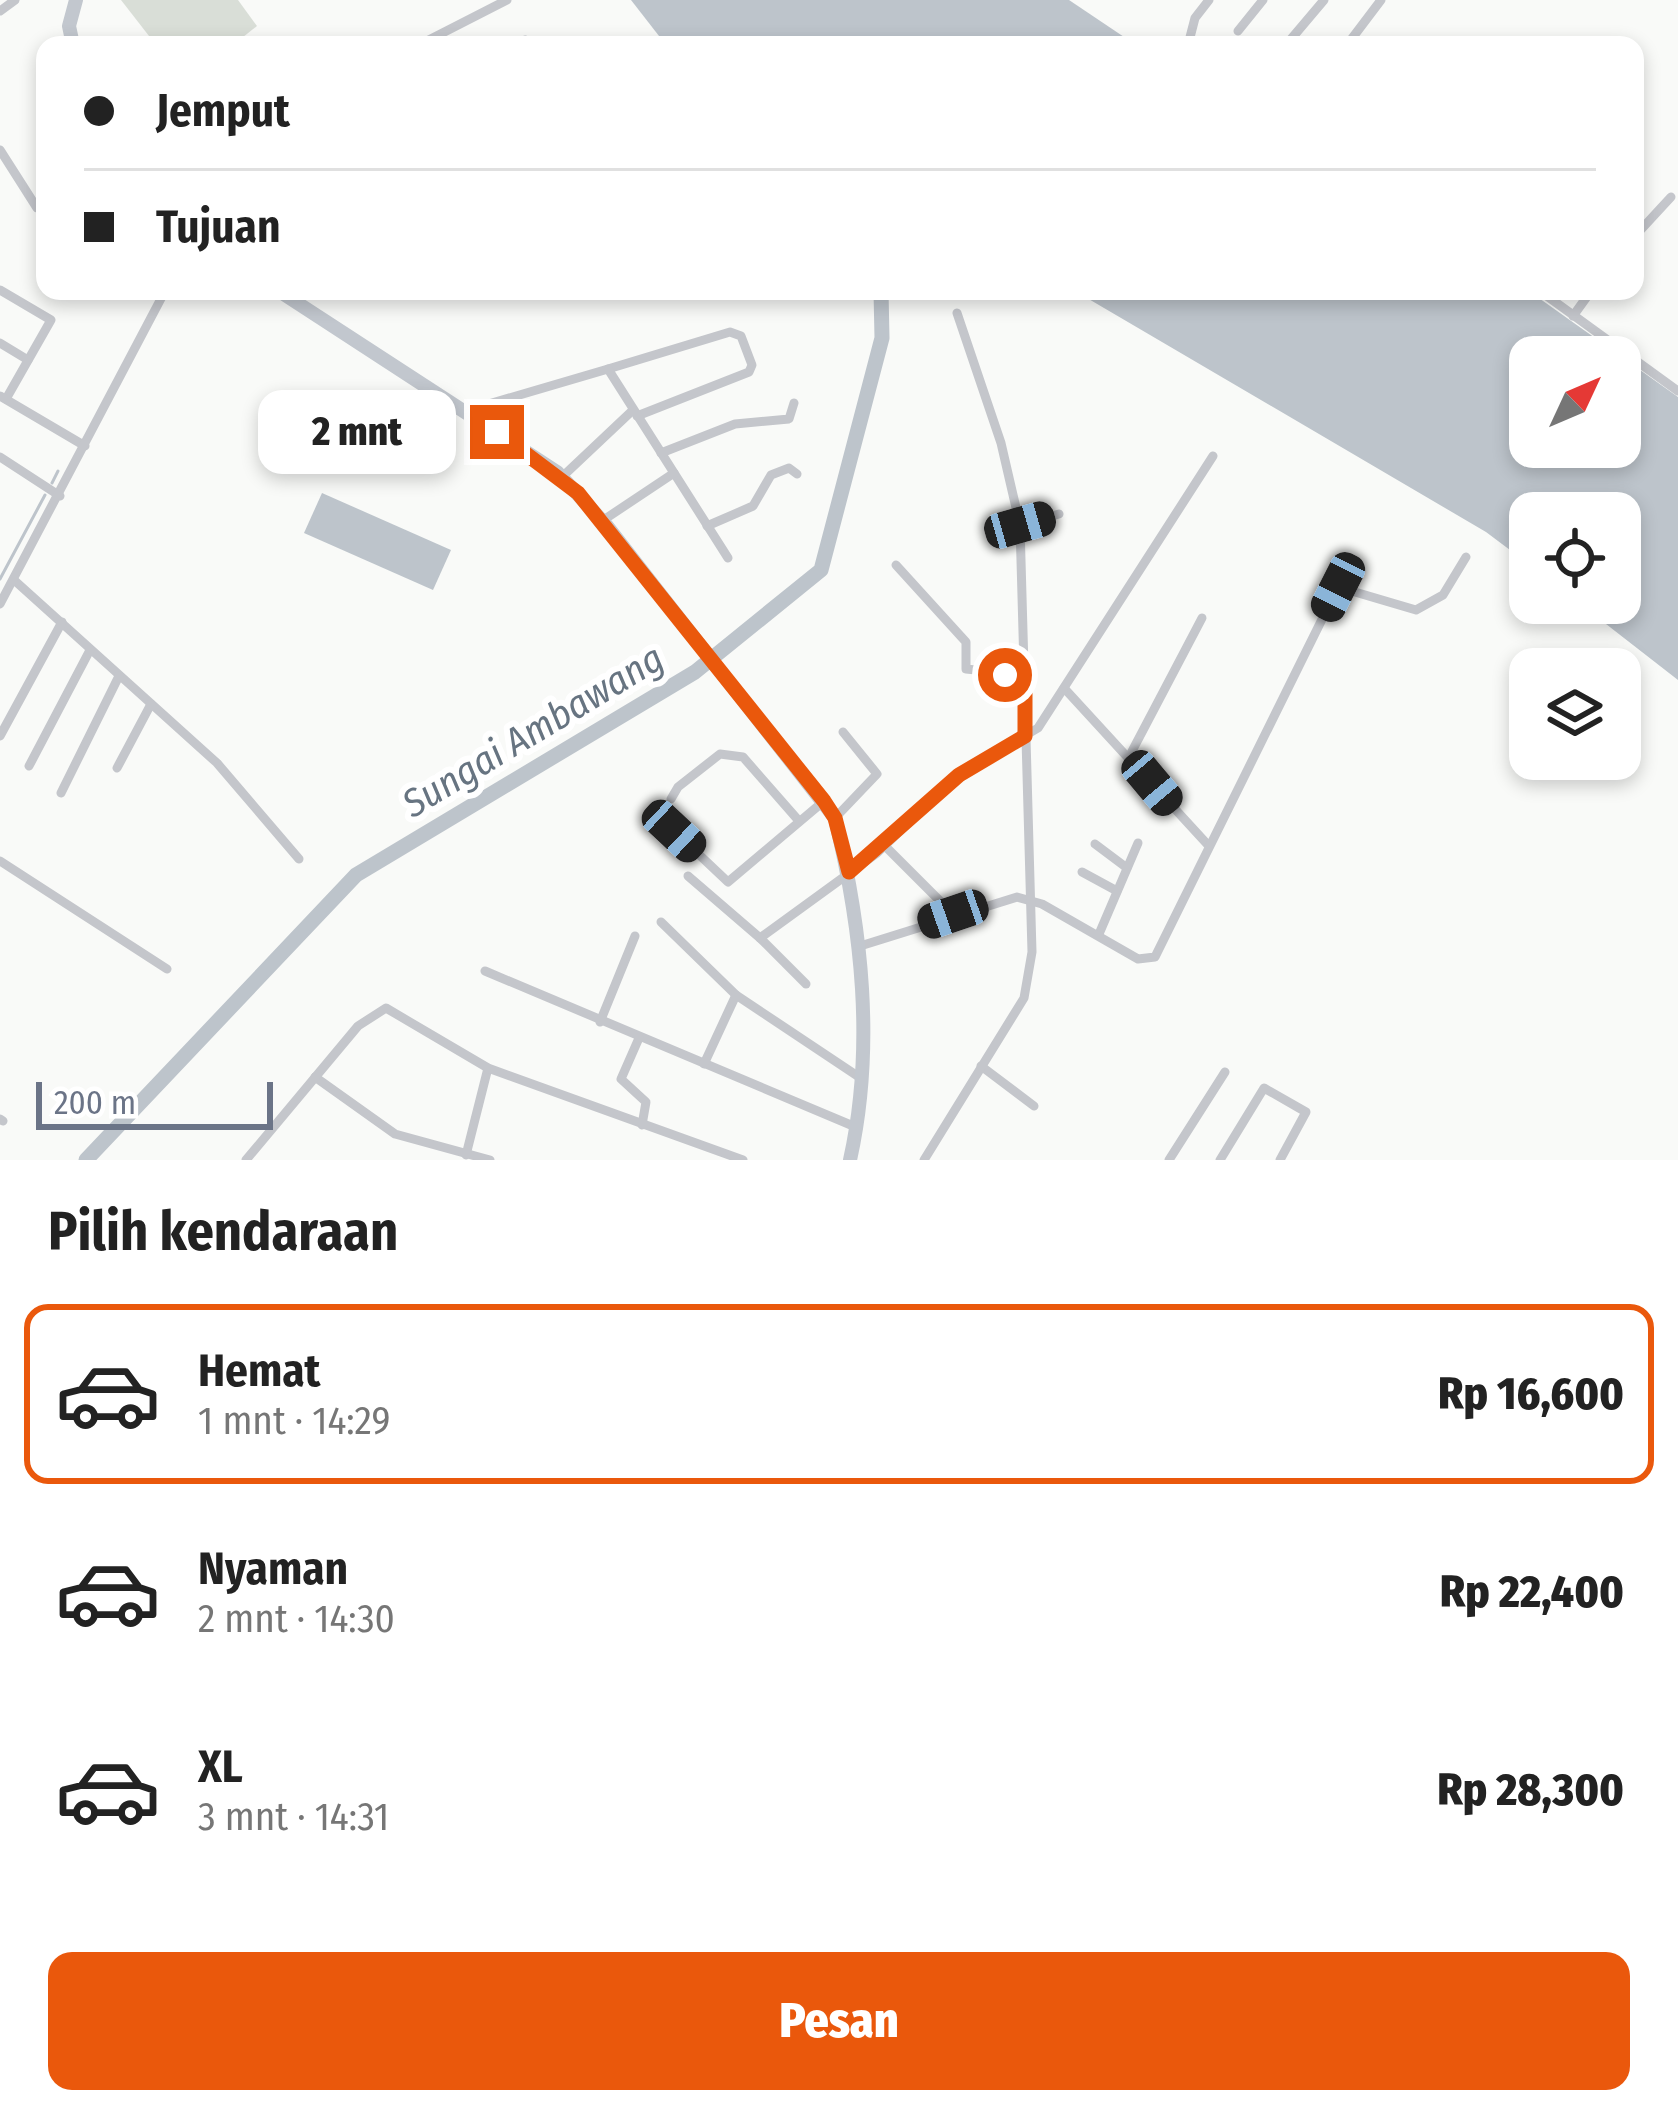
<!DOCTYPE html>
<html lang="id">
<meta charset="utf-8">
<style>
body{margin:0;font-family:"Fira Sans Condensed",sans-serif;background:#f2f2f2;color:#222;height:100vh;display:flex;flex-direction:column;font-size:45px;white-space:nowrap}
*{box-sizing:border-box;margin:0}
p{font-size:39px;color:#767676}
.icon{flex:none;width:66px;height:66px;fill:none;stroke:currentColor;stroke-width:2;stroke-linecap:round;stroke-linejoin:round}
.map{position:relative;height:1160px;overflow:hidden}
.drawer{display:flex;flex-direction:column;background:#fff;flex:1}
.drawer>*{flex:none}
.banner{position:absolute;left:36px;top:36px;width:1608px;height:264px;border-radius:24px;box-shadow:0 6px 18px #0003;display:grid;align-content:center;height:264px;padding:0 48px;background:#fff}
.needle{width:78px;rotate:46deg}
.controls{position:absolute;left:1509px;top:336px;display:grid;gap:24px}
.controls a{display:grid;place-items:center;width:132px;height:132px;border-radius:24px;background:#fff;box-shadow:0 6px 18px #0003;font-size:60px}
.scale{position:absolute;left:36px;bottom:30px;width:237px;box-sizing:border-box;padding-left:12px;border:6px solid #6b7487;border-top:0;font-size:33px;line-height:42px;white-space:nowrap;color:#6b7487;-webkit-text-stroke:9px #fff;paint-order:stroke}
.end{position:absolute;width:54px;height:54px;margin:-27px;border:15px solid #ea580c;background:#fff;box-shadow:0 0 0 6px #fff}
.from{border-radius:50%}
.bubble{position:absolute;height:84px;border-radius:24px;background:#fff;box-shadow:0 6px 18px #0003;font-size:39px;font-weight:800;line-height:84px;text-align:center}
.car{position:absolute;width:36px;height:72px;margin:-36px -18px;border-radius:15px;box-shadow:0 0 9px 3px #0007;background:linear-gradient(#222 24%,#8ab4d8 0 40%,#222 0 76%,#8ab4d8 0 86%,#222 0)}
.banner b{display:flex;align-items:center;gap:42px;height:114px;font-size:45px}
.banner b+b{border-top:3px solid #e0e0e0}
.banner i{width:30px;height:30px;background:#222}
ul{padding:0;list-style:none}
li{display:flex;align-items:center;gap:36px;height:180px;margin:0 24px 18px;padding:0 24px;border:6px solid transparent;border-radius:24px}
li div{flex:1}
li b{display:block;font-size:45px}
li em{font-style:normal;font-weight:800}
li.active{border-color:#ea580c}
li>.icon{width:108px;height:108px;stroke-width:1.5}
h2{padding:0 48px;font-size:54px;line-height:144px}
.cta{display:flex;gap:24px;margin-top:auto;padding:24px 48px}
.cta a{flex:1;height:138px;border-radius:24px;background:#ea580c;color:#fff;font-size:48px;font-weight:800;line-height:138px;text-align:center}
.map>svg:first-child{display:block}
</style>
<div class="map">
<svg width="1678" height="1160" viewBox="0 0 1678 1160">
<rect width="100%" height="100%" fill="#f9faf8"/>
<path fill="#d9ded7" d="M 121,0 L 238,0 L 257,26 L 233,45 L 156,45 Z"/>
<g fill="#bdc4cb" fill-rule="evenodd">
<path d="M 631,0 L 1069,0 L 1136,45 L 666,45 Z"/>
<path d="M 1075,291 L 1529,291 L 1678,397 L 1678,680 L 1579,603 L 1620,603 L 1620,513 L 1530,513 L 1530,565 L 1486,532 ZM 1620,357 L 1620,447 L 1530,447 L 1530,357 Z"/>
<path d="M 322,493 L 451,550 L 433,590 L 304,533 Z"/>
</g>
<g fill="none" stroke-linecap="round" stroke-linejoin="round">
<g stroke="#bdc4cb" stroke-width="3">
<path d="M 295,293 L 299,291"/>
<path d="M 52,483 L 58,471"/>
<path d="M 0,579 L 45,495"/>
</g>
<path stroke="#bdc4cb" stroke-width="15" d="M 86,1160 L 356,875 L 695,672 L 821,570 L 882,338 L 881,291"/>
<g stroke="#c4c6cb" stroke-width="9">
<path d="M 0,11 L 15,0"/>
<path d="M 1238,31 L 1263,0"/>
<path d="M 419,45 L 507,0"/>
<path d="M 517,45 L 525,40"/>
<path d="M 1188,45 L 1195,18 L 1209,0"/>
<path d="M 1286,45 L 1324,0"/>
<path d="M 1347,45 L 1381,0"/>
<path d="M 0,150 L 37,208 L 45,206"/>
<path d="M 1635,236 L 1671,197"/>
<path d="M 0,290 L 51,320 L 6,399"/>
<path d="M 1540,291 L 1678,391"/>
<path d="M 1573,316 L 1591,291"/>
<path d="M 0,343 L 28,360"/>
<path d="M 608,369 L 730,332 L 741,336 L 752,365 L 749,372 L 637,416"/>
<path d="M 0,396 L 85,446"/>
<path d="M 465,411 L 608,369 L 728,558"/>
<path d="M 661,453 L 735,424 L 789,419 L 794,403"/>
<path d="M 0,457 L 60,496"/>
<path d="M 562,477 L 633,410"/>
<path d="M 602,521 L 674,473"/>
<path d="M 1020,525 L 1059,514"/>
<path d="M 707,526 L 753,506 L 771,475 L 789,468 L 797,474"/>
<path d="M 896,565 L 966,642 L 966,669 L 1025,675"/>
<path d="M 14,580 L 217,763 L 299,859"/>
<path d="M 0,604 L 165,291"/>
<path d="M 1064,688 L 1208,845"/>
<path d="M 0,736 L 62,622"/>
<path d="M 1130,755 L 1202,618"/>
<path d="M 29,766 L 90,650"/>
<path d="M 117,768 L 151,704"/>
<path d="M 61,793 L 119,676"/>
<path d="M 671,799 L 678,787 L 720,754 L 743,757 L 799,821"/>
<path d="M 835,818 L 877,774 L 843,732"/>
<path d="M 674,831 L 728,882 L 824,801"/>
<path d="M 1095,844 L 1127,868"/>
<path d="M 884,845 L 953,914"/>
<path d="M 0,861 L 167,969"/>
<path d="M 1082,872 L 1117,891"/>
<path d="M 688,876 L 760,938 L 877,853 L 959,775 L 1038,728 L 1213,456"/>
<path d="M 661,922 L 736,995"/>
<path d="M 1099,934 L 1138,843"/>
<path d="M 760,938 L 806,984"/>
<path d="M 857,947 L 1017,897 L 1042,904 L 1138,959 L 1155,957 L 1338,587 L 1416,610 L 1443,595 L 1466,557"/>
<path d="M 485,971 L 858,1128"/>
<path d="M 600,1022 L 635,936"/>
<path d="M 639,1038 L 621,1079 L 646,1102 L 642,1125"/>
<path d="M 704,1064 L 736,995 L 862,1079"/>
<path d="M 981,1066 L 1034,1106"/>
<path d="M 315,1077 L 395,1134 L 490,1160"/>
<path d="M 0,1119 L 3,1121"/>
<path d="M 466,1155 L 488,1068"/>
<path d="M 246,1160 L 358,1026 L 386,1008 L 488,1068 L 743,1160"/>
<path d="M 924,1160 L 1024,998 L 1032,952 L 1020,525 L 1001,443 L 957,313"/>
<path d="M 1169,1160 L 1225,1072"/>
<path d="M 1220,1160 L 1264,1088 L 1306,1112 L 1280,1160"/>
</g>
<g stroke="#c2c7ce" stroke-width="14">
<path d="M 73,45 L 69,26 L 76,0"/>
<path d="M 279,291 L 557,472 L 607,526 L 835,818 C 862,930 875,1047 850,1160"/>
</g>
</g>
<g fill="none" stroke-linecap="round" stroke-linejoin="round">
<path stroke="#ea580c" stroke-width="15" d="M 497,432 L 578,493 L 824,801 L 835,818 L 849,872 L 959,775 L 1025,736 L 1025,675 L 1005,675"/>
</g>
<g text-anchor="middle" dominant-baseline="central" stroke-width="12" stroke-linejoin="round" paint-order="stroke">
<g font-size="39" font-style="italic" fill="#677481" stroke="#fff">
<text transform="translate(533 731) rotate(-31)">Sungai Ambawang</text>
</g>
</g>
</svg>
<div class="controls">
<a><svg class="needle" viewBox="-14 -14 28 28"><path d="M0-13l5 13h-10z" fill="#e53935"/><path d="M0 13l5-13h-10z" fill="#767676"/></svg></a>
<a><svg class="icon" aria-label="locate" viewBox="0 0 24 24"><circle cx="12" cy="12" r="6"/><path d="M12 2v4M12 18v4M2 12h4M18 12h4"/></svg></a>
<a><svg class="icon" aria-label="layers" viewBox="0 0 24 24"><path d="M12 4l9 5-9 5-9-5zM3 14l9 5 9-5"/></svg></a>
</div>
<div class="scale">200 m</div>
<i class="end from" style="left:1005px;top:675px"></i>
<i class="end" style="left:497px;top:432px"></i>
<div class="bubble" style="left:258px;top:390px;width:198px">2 mnt</div>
<i class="car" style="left:1020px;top:525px;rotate:74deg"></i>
<i class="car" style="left:1338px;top:587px;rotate:207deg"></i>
<i class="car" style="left:1152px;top:783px;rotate:140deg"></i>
<i class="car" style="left:674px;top:831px;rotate:133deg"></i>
<i class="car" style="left:953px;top:914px;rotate:251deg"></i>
<div class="banner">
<b><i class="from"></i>Jemput</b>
<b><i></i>Tujuan</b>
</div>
</div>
<section class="drawer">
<h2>Pilih kendaraan</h2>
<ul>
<li class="active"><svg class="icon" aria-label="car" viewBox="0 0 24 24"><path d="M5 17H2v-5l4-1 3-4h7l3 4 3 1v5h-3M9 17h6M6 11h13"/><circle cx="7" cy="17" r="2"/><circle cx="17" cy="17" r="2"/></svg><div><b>Hemat</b><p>1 mnt · 14:29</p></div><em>Rp 16,600</em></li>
<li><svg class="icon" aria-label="car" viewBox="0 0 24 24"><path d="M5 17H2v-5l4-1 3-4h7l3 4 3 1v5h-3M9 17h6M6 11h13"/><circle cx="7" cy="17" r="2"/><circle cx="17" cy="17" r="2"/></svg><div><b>Nyaman</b><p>2 mnt · 14:30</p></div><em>Rp 22,400</em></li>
<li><svg class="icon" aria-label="car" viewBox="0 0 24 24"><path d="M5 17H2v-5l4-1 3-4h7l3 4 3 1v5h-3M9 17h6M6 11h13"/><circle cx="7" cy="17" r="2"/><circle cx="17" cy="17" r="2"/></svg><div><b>XL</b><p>3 mnt · 14:31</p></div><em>Rp 28,300</em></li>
</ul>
<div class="cta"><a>Pesan</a></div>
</section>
